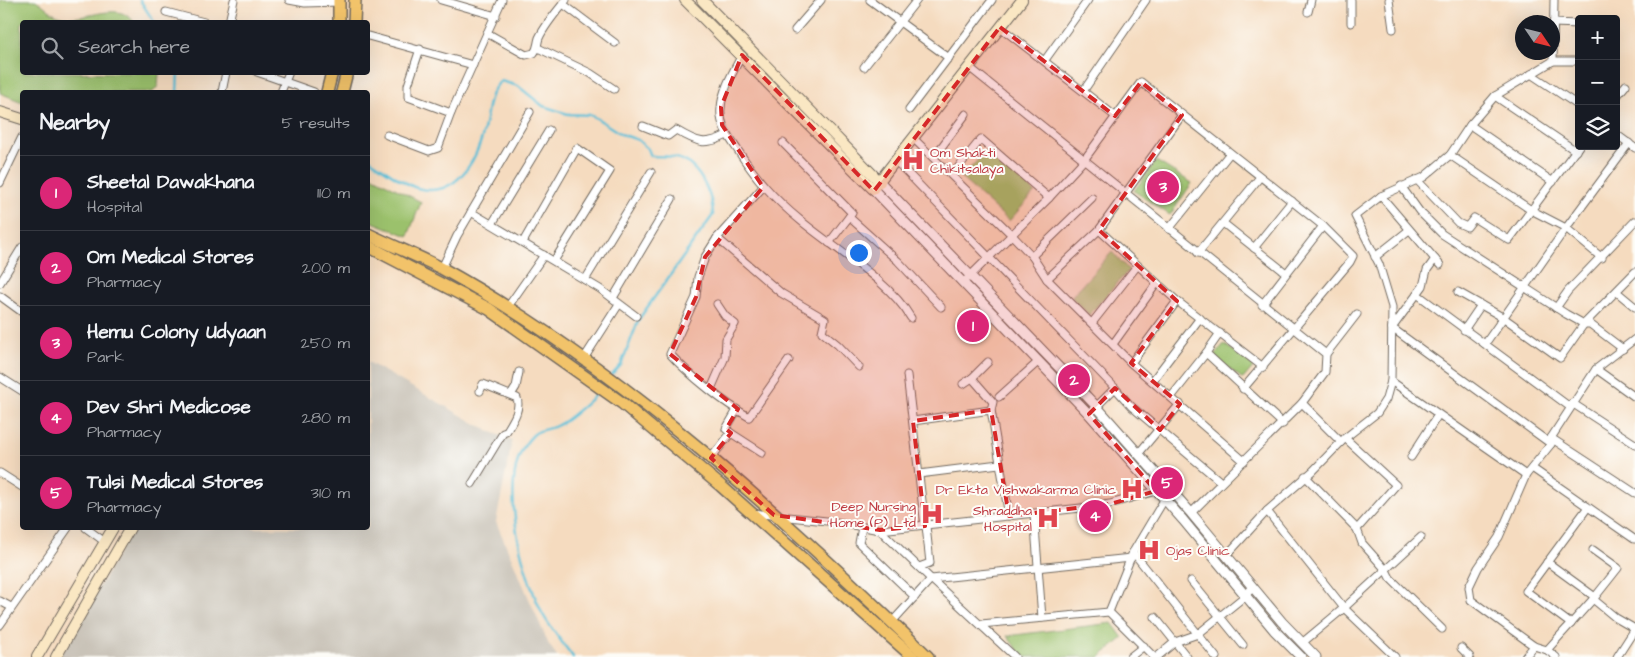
<!DOCTYPE html>
<html lang="en">
<head>
<meta charset="utf-8">
<style>
	:root { --surface:#171b24; --page:#242831; --text:#f1f3f6; --muted:#9ea1a6; --line:#363941; --accent:#db2777 }
	body { margin:0; font-family:"Architects Daughter",sans-serif; background:var(--page); color:var(--text) }
	.controls { position:absolute; right:15px; top:15px; display:grid; overflow:hidden; border-radius:5px; box-shadow:0 5px 20px #0002 }
	.controls button { width:45px; height:45px; display:grid; place-items:center; padding:0; border:0; border-bottom:1px solid var(--line); background:var(--surface); color:var(--text); font:25px sans-serif }
	.compass { position:absolute; left:1515px; top:15px; width:45px; height:45px; border-radius:50%; background:var(--surface); box-shadow:0 5px 20px #0002; rotate:125deg }
	.you { position:absolute; left:858px; top:252px; width:18px; height:18px; margin:-12px; border:4px solid #fff; border-radius:50%; background:#1a73e8; box-shadow:0 0 0 8px #1a73e833 }
	.badge { display:grid; place-items:center; width:32px; height:32px; border-radius:50%; background:var(--accent); color:#fff; font-size:16px; font-weight:700 }
	.pin { position:absolute; translate:-50% -50%; border:2px solid #fff; box-shadow:0 1px 5px #0006 }
	.list { margin:0; padding:0; list-style:none }
	h2 { display:flex; justify-content:space-between; align-items:center; height:65px; margin:0; padding:0 20px; font-size:21px }
	h2 small { font-size:16px; font-weight:400; color:var(--muted) }
	.list li { display:grid; grid-template-columns:32px 1fr auto; gap:15px; align-items:center; box-sizing:border-box; height:75px; padding:0 20px; border-top:1px solid var(--line) }
	.list b { display:block; font-size:19px; white-space:nowrap }
	.list p { margin:0; font-size:16px; white-space:nowrap; color:var(--muted) }
	.list em { font-size:16px; font-style:normal; color:var(--muted) }
	.icon { flex:none; width:28px; height:28px; fill:none; stroke:currentColor; stroke-width:2; stroke-linecap:round; stroke-linejoin:round }
	.map { position:relative; flex:none; width:1635px; height:657px; overflow:hidden }
	.search { position:absolute; background:var(--surface); box-shadow:0 5px 20px #0002; left:20px; top:20px; width:350px; height:55px; display:flex; align-items:center; gap:12px; box-sizing:border-box; padding:0 18px; border-radius:5px; color:var(--muted); font-size:19px }
	.panel { position:absolute; background:var(--surface); box-shadow:0 5px 20px #0002; left:20px; top:90px; width:350px; height:440px; border-radius:5px }
	.map>svg:first-child { display:block }
	.industrial { fill:#c9c3b8 }
	.green { fill:#9bc16c; stroke:#63764c }
	.lines { fill:none; stroke-linecap:round; stroke-linejoin:round }
	.stream { stroke:#59bed7; stroke-width:2.5 }
	.minor-casing { stroke:#72695f; stroke-width:9 }
	.tertiary-casing { stroke:#72695f; stroke-width:11 }
	.secondary-casing { stroke:#72695f; stroke-width:12 }
	.primary-casing { stroke:#72695f; stroke-width:14 }
	.minor { stroke:#fff; stroke-width:7 }
	.tertiary { stroke:#fff; stroke-width:9 }
	.secondary { stroke:#fae7c3; stroke-width:10 }
	.primary { stroke:#f2c36a; stroke-width:11 }
	.marked { fill:#d62828; fill-opacity:0.2; stroke:#d62828; stroke-width:4; stroke-dasharray:10 6; stroke-linejoin:round }
	.labels { text-anchor:middle; stroke-width:4; stroke-linejoin:round; paint-order:stroke }
	.health-label { font-size:14px; fill:#be3a42; stroke:#fdfcf7; text-anchor:end }
</style>
</head>
<body>
<div class="map">
<svg width="1635" height="657" viewBox="0 0 1635 657">
	<rect width="100%" height="100%" fill="#fdfcf7"/>
	<filter id="ink" filterUnits="userSpaceOnUse"><feTurbulence type="fractalNoise" baseFrequency=".02" numOctaves="2"/><feDisplacementMap in="SourceGraphic" scale="10" xChannelSelector="R" yChannelSelector="G"/><feConvolveMatrix kernelMatrix="1 2 1 2 8 2 1 2 1" color-interpolation-filters="sRGB"/></filter>
	<filter id="wash" filterUnits="userSpaceOnUse"><feTurbulence type="fractalNoise" baseFrequency=".0096" numOctaves="4" result="noise"/><feDisplacementMap in="SourceGraphic" scale="20" xChannelSelector="R" yChannelSelector="G"/><feGaussianBlur stdDeviation="1.12" result="paint"/><feColorMatrix in="noise" values="0 0 0 0 0 0 0 0 0 0 0 0 0 0 0 0 0 1.4 0 .05"/><feComposite in="paint" operator="in"/></filter>
	<g filter="url(#wash)">
		<rect width="100%" height="100%" fill="#f5dbbf"/>
		<path class="industrial" d="M368 362 487 430 512 441 496 522 549 645 558 657H59L133 528H368Z"/>
		<g class="green">
			<path d="M0 0C10 0 26 0 35 0 45 4 50 15 65 17 88 21 118 0 134 22H22V72L159 73 158 86 153 92H22V102L0 93Z"/>
			<path d="M988 149 1035 192 1009 221 961 178Z"/>
			<path d="M1156 161 1192 183 1170 215 1134 191Z"/>
			<path d="M368 174 421 202 408 236 368 220Z"/>
			<path d="M1112 252 1129 270 1089 315 1071 297Z"/>
			<path d="M1224 344 1254 366 1243 379 1213 357Z"/>
			<path d="M1112 623 1123 638 1100 657H1023L1007 636Z"/>
		</g>
		<g class="lines">
			<g class="stream">
				<path d="M140 0 154 22"/>
				<path d="M177 92 178 72"/>
				<path d="M368 158C383 168 400 182 417 188 455 199 476 162 484 130 488 112 487 93 501 81L518 86 543 106 568 114 590 115 598 119 621 134 638 140 648 149 651 156C663 156 680 156 689 164 703 175 713 198 713 215L639 319 621 365 612 375"/>
				<path d="M573 657C563 643 550 628 542 613 522 571 494 472 533 435 540 428 550 430 558 425 567 421 592 399 599 391"/>
			</g>
		</g>
	</g>
	<g filter="url(#ink)">
		<g class="lines">
			<defs>
				<g id="minor">
					<path d="M289 0 305 3 339 2"/>
					<path d="M441 0 496 16"/>
					<path d="M870 0 949 58"/>
					<path d="M1389 0 1393 29"/>
					<path d="M563 4 615 43"/>
					<path d="M166 12 204 22"/>
					<path d="M1308 12 1311 0"/>
					<path d="M229 22 234 0"/>
					<path d="M1351 23V0"/>
					<path d="M1553 23 1579 24"/>
					<path d="M1000 27 1115 116"/>
					<path d="M795 30 821 0"/>
					<path d="M487 33 526 55 534 53C538 48 537 44 539 38 545 25 557 11 566 0"/>
					<path d="M368 36 473 65"/>
					<path d="M538 48 590 73 614 89"/>
					<path d="M420 49 408 85V97L451 113"/>
					<path d="M742 55C734 70 722 90 721 108 719 124 728 136 737 149 756 178 773 198 800 220 833 248 889 280 911 318"/>
					<path d="M1045 60 1088 0"/>
					<path d="M1553 61H1579"/>
					<path d="M864 67 917 0"/>
					<path d="M969 67 1326 354 1325 372 1302 403 1191 513"/>
					<path d="M257 72 314 92"/>
					<path d="M1531 74 1579 106"/>
					<path d="M1084 90 1146 0"/>
					<path d="M222 92 226 72"/>
					<path d="M281 92 289 72"/>
					<path d="M1495 96 1576 151"/>
					<path d="M1616 97 1626 85"/>
					<path d="M909 110 992 0"/>
					<path d="M1470 125 1553 182"/>
					<path d="M643 126 668 136 676 130C698 143 705 146 727 135"/>
					<path d="M1616 134 1635 148"/>
					<path d="M387 135 429 151 438 148 451 113 502 0"/>
					<path d="M913 138 1011 234 1032 256 1047 279 1131 363 1244 461"/>
					<path d="M783 143 852 213 829 243"/>
					<path d="M1450 155 1531 210 1566 228 1602 258"/>
					<path d="M934 157 966 114"/>
					<path d="M896 161 1115 388 1089 414"/>
					<path d="M952 175 981 139 1049 198"/>
					<path d="M1417 180 1458 223 1467 227 1474 218 1509 240 1579 146"/>
					<path d="M0 183 22 137"/>
					<path d="M1401 186 1419 211 1442 234 1566 314 1584 324H1590L1623 349"/>
					<path d="M763 187 717 238 705 257 698 277 696 297 670 354C689 375 724 403 749 417L789 360"/>
					<path d="M1381 196 1440 265"/>
					<path d="M471 212 600 289 636 316"/>
					<path d="M849 217 898 261 941 307"/>
					<path d="M1223 223 1286 273"/>
					<path d="M492 224 549 130"/>
					<path d="M1169 229 1230 153"/>
					<path d="M1099 230 1177 301 1263 367"/>
					<path d="M717 238 781 293 825 319 822 332 838 345 859 367"/>
					<path d="M523 242 577 148 610 171 554 261"/>
					<path d="M1254 248 1292 201"/>
					<path d="M1198 253 1260 177"/>
					<path d="M1032 256 1092 198"/>
					<path d="M1375 257 1409 230"/>
					<path d="M442 268 457 236 530 112"/>
					<path d="M1047 279 1099 230 1182 115"/>
					<path d="M585 280 651 172"/>
					<path d="M0 283 22 247"/>
					<path d="M963 283 1049 198 1084 160 1141 82 1323 226 1353 256 1350 262 1243 389"/>
					<path d="M1458 292 1504 318 1560 358 1584 324 1635 272"/>
					<path d="M1617 292 1635 307"/>
					<path d="M1417 294 1570 407"/>
					<path d="M0 296 22 312"/>
					<path d="M613 298 672 199"/>
					<path d="M1262 305 1323 226"/>
					<path d="M507 308 544 255"/>
					<path d="M1556 308 1568 291 1635 221"/>
					<path d="M1092 323 1137 266"/>
					<path d="M1392 328 1551 444"/>
					<path d="M1392 328 1423 286 1427 270 1435 259"/>
					<path d="M1464 330 1481 305"/>
					<path d="M1113 344 1157 283"/>
					<path d="M1485 344 1566 228 1629 143"/>
					<path d="M1206 353 1220 333"/>
					<path d="M1326 354 1357 314"/>
					<path d="M583 360 619 304"/>
					<path d="M988 362 972 378 993 402 991 410 1009 516"/>
					<path d="M1131 363 1177 301"/>
					<path d="M1596 369 1635 397"/>
					<path d="M907 375 925 526"/>
					<path d="M0 377 22 391"/>
					<path d="M1153 380 1200 318"/>
					<path d="M1391 381 1526 475"/>
					<path d="M963 384 972 378"/>
					<path d="M1115 388 1131 406 1221 482"/>
					<path d="M711 389 725 357 726 339 735 324 725 316 717 304"/>
					<path d="M511 395 516 387 519 372"/>
					<path d="M1172 396 1206 353 1283 424"/>
					<path d="M999 397 1038 362"/>
					<path d="M1302 403 1341 442"/>
					<path d="M1572 403 1635 444"/>
					<path d="M913 421 991 410"/>
					<path d="M731 433 762 453"/>
					<path d="M1345 438 1396 485 1357 529"/>
					<path d="M1551 438 1635 493"/>
					<path d="M1139 453 1180 404"/>
					<path d="M1411 457 1438 415"/>
					<path d="M711 458 731 433 726 429 737 410"/>
					<path d="M1532 468 1634 539"/>
					<path d="M0 473 22 487"/>
					<path d="M919 474 999 464"/>
					<path d="M1305 476 1357 529 1362 543 1386 570 1390 578 1442 629"/>
					<path d="M472 484 503 433 506 432C512 422 521 410 517 398L483 384 480 391"/>
					<path d="M1267 511 1344 608 1395 657"/>
					<path d="M752 513 836 522 880 530 1090 507 1110 504 1156 491"/>
					<path d="M1034 514 1042 618"/>
					<path d="M862 527 859 543 915 597"/>
					<path d="M86 528 105 542"/>
					<path d="M880 530 931 579 892 622"/>
					<path d="M1133 552 1216 657"/>
					<path d="M1226 556 1267 511 1313 471 1345 438 1377 413 1386 399 1391 381 1392 307 1379 264 1355 216 1381 196 1424 177 1450 155 1470 125 1495 96 1553 61 1554 0"/>
					<path d="M1547 562 1595 597"/>
					<path d="M919 567 930 563 926 526"/>
					<path d="M931 579 1131 558"/>
					<path d="M931 579 1015 657"/>
					<path d="M1191 581 1243 645"/>
					<path d="M1593 599 1616 618 1635 629 1617 657"/>
					<path d="M0 601 11 607"/>
					<path d="M1109 612 1133 552 1170 490"/>
					<path d="M1155 617 1187 657"/>
					<path d="M981 624 1109 612 1154 657"/>
					<path d="M1571 624 1526 591 1588 507"/>
					<path d="M0 625 68 528"/>
					<path d="M1302 643 1344 608 1421 537"/>
					<path d="M1461 648 1470 657"/>
					<path d="M1547 650 1595 597 1618 568 1593 550"/>
					<path d="M1130 657 1144 646"/>
					<path d="M1157 657 1175 642 1198 634 1245 596 1252 586"/>
					<path d="M1525 657 1534 646"/>
					<path d="M1556 657 1547 650 1534 646 1471 600 1469 587 1478 568 1499 537 1526 475 1551 444V438L1596 369 1635 339"/>
				</g>
				<g id="tertiary">
					<path d="M880 182 1097 407 1191 513 1282 622 1316 657"/>
					<path d="M873 189 1089 414 1183 520 1274 630 1301 657"/>
				</g>
				<g id="secondary">
					<path d="M685 0 873 189 1022 0"/>
					<path d="M702 0 880 182"/>
					<path d="M0 112 22 119"/>
					<path d="M37 657 113 528"/>
					<path d="M56 657 130 528"/>
				</g>
				<g id="primary">
					<path d="M339 22V0"/>
					<path d="M354 22 355 0"/>
					<path d="M327 92 332 72"/>
					<path d="M342 92 347 72"/>
					<path d="M368 234C392 246 419 256 443 269 620 367 784 517 928 657"/>
					<path d="M368 246 489 309 622 403 721 486 913 657"/>
				</g>
			</defs>
			<use href="#minor" class="minor-casing"/>
			<use href="#tertiary" class="tertiary-casing"/>
			<use href="#secondary" class="secondary-casing"/>
			<use href="#primary" class="primary-casing"/>
			<use href="#minor" class="minor"/>
			<use href="#tertiary" class="tertiary"/>
			<use href="#secondary" class="secondary"/>
			<use href="#primary" class="primary"/>
		</g>
	</g>
	<path class="marked" d="M1000 27 1115 116 1141 82 1182 115 1099 230 1177 301 1131 363 1180 404 1160 430 1115 388 1089 414 1156 491 1110 504 1009 516 991 410 913 421 925 526 880 530 774 515 711 458 731 433 726 429 738 409 670 354 696 297 705 257 763 187 722 125 721 107 742 55 874 191Z"/>
	<defs>
		<symbol id="hospital-bare" viewBox="-9 -9 18 18"><path d="M-5-5h3v3.5h4V-5h3V5h-3V1.5h-4V5h-3Z" fill="#e0444e" stroke="#fdfcf7" stroke-width="2.5" paint-order="stroke"/></symbol>
	</defs>
	<g fill-rule="evenodd">
		<use href="#hospital-bare" x="897" y="144" width="32" height="32"/>
		<use href="#hospital-bare" x="1116" y="473" width="32" height="32"/>
		<use href="#hospital-bare" x="916" y="498" width="32" height="32"/>
		<use href="#hospital-bare" x="1032" y="502" width="32" height="32"/>
		<use href="#hospital-bare" x="1133" y="534" width="32" height="32"/>
	</g>
	<g class="labels">
		<g class="health-label">
			<text x="930" y="157" text-anchor="start">Om Shakti<tspan x="930" dy="16">Chikitsalaya</tspan></text>
			<text x="1116" y="494">Dr Ekta Vishwakarma Clinic</text>
			<text x="916" y="511">Deep Nursing<tspan x="916" dy="16">Home (P) Ltd</tspan></text>
			<text x="1032" y="515">Shraddha<tspan x="1032" dy="16">Hospital</tspan></text>
			<text x="1166" y="555" text-anchor="start">Ojas Clinic</text>
		</g>
	</g>
</svg>
<div class="controls">
<button>+</button>
<button>−</button>
<button><svg class="icon" aria-label="layers" viewBox="0 0 24 24"><path d="M12 4l9 5-9 5-9-5zM3 14l9 5 9-5"/></svg></button>
</div>
<svg class="compass" viewBox="-18 -18 36 36"><path d="M0-13l5 13h-10z" fill="#e53935"/><path d="M0 13l5-13h-10z" fill="#9ea1a6"/></svg>
<div class="you"></div>
<div class="pin badge" style="left:973px;top:326px">1</div>
<div class="pin badge" style="left:1074px;top:380px">2</div>
<div class="pin badge" style="left:1163px;top:187px">3</div>
<div class="pin badge" style="left:1095px;top:516px">4</div>
<div class="pin badge" style="left:1167px;top:483px">5</div>
<div class="search"><svg class="icon" aria-label="search" viewBox="0 0 24 24"><circle cx="10" cy="10" r="6"/><path d="M15 15l6 6"/></svg>Search here</div>
<section class="panel">
<h2>Nearby<small>5 results</small></h2>
<ul class="list">
<li><span class="badge">1</span><div><b>Sheetal Dawakhana</b><p>Hospital</p></div><em>110 m</em></li>
<li><span class="badge">2</span><div><b>Om Medical Stores</b><p>Pharmacy</p></div><em>200 m</em></li>
<li><span class="badge">3</span><div><b>Hemu Colony Udyaan</b><p>Park</p></div><em>250 m</em></li>
<li><span class="badge">4</span><div><b>Dev Shri Medicose</b><p>Pharmacy</p></div><em>280 m</em></li>
<li><span class="badge">5</span><div><b>Tulsi Medical Stores</b><p>Pharmacy</p></div><em>310 m</em></li>
</ul>
</section>
</div>
</body>
</html>
